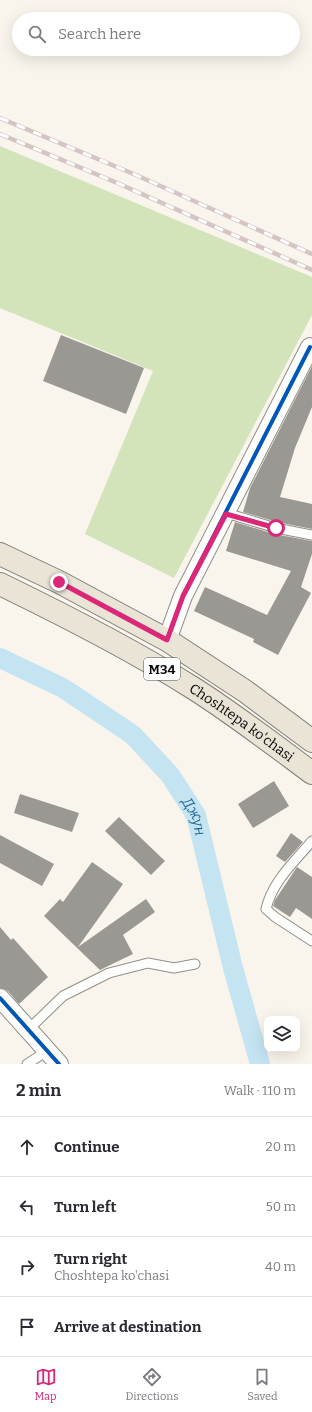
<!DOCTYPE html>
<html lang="en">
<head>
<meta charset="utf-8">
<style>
	:root { --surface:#fff; --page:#f7f7f7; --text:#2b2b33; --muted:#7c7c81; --line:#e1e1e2; --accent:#db2777 }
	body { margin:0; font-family:Bitter,serif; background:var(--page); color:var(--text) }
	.controls { position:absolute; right:12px; bottom:12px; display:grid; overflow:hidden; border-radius:8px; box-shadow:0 4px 16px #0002 }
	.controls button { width:36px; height:36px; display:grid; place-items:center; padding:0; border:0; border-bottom:1px solid var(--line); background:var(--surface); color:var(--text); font:20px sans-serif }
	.stop { position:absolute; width:12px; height:12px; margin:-9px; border:3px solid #db2777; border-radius:50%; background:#fff }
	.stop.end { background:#db2777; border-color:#fff; box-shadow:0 1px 4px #0008 }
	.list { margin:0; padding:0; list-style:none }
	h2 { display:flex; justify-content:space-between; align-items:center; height:52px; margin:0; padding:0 16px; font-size:17px }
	h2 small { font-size:13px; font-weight:400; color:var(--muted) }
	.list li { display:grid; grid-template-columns:26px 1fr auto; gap:12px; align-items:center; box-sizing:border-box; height:60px; padding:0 16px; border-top:1px solid var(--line) }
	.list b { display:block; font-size:15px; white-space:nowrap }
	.list p { margin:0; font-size:13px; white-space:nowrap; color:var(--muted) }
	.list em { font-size:13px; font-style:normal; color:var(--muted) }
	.icon { flex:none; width:22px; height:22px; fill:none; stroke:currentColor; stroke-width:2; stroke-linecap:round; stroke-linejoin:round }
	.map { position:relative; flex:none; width:312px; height:1064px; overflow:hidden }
	.search { position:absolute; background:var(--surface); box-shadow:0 4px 16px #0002; left:12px; right:12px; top:12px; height:44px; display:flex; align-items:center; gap:10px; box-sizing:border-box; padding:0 14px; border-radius:22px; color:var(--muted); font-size:15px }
	.sheet { height:292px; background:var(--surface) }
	nav { display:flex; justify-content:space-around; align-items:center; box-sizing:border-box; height:56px; border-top:1px solid var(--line); background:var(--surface); font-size:11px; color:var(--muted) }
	nav a { display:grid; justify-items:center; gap:2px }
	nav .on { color:var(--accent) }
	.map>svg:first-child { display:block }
	.forest { fill:#d3e4bb }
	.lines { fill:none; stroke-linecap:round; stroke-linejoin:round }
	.canal { stroke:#c4e4f1; stroke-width:20 }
	.building { fill:#9a9893 }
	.lane-casing { stroke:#918f8b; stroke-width:11 }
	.street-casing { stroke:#918f8b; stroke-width:20 }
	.primary-casing { stroke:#7e7d78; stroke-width:24 }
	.lane { stroke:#fefefc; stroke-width:9 }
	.street { stroke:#fefefc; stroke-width:18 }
	.primary { stroke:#eae4d7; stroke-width:22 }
	.rail-casing { stroke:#d4c4c4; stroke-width:4.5 }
	.rail { stroke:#fff; stroke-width:3; stroke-dasharray:9; stroke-linecap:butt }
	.cycleway-casing { stroke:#fff; stroke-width:6 }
	.cycleway { stroke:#0057b8; stroke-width:4 }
	.route { stroke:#db2777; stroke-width:5 }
	.labels { text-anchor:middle; stroke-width:4; stroke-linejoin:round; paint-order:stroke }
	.shield { fill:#fff; stroke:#535353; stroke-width:1 }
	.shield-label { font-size:13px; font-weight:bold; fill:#090909 }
	.street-label { font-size:14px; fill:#090909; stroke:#fff }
	.water-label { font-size:15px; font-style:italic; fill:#196594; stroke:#fff }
</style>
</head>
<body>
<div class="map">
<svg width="312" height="1064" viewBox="0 0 312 1064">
	<rect width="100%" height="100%" fill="#f9f5ec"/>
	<path class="forest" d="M0 146 312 277V315L174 578 85 534 153 371 0 308Z"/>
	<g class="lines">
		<path class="canal" id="s1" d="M0 658 63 688 133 735 170 775 196 815 233 968 260 1064"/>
	</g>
	<g class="building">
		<path d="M61 335 144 368 126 414 43 381Z"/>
		<path d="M312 366V407L295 448 280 497 312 504V529L277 522 243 512 250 488Z"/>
		<path d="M235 522 274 534 312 541V554L301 587 311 593 278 655 253 642 254 639 194 611 205 587 267 615 291 571 226 551Z"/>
		<path d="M274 781 289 806 253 828 238 804Z"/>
		<path d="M20 794 79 813 72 832 14 813Z"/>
		<path d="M119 817 165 861 151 875 105 831Z"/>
		<path d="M291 833 303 842 285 862 276 856Z"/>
		<path d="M0 835 54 864 42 886 0 863Z"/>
		<path d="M92 862 123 884 78 947 146 899 155 912 123 935 133 954 100 970 44 916 60 899 63 902Z"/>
		<path d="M297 867 312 877V919L296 908 290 917 273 906 275 900Z"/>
		<path d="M0 927 11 940 13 938 48 977 19 1004 8 991 0 988Z"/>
	</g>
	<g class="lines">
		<defs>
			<g id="lane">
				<path d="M226 513 276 528 312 535"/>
				<path d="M312 841C295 861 272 882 266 909L275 917 312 941"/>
				<path d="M28 1030 63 996 109 973 148 963 174 968 195 964"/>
				<path d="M27 1064 47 1051"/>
			</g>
			<g id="street">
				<path d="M167 640 183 596 310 347"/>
				<path d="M0 998 59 1064"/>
			</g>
			<g id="primary">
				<path d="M0 554 59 582 167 640 245 691 312 741"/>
				<path id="s2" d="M0 584C66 616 131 649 193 688 234 714 273 744 312 773"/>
			</g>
		</defs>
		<use href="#lane" class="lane-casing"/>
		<use href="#street" class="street-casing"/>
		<use href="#primary" class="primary-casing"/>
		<use href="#lane" class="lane"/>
		<use href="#street" class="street"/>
		<use href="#primary" class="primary"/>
		<defs>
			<g id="rail">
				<path d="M0 118 136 175 312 254"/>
				<path d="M0 134 115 182 312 270"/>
			</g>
		</defs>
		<use href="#rail" class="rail-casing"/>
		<use href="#rail" class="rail"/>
		<defs>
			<g id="cycleway">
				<path d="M167 640 183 596 310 347"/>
				<path d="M0 998 59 1064"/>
			</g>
		</defs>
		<use href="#cycleway" class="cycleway-casing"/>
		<use href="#cycleway" class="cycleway"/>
	</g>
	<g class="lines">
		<path class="route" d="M59 582 167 640 183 596 226 514 276 528"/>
	</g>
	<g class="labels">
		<rect class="shield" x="144" y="658" width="36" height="22" rx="3"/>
		<g class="shield-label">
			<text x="162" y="674">M34</text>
		</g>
		<g class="street-label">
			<text dy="5" stroke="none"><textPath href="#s2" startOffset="279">Choshtepa ko'chasi</textPath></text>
		</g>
		<g class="water-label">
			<text dy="5" stroke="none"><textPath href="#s1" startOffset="257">Джун</textPath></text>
		</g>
	</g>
</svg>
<div class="controls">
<button><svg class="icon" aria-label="layers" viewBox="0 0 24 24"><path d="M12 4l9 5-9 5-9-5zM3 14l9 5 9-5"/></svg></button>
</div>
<div class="stop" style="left:276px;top:528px"></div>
<div class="stop end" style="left:59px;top:582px"></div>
<div class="search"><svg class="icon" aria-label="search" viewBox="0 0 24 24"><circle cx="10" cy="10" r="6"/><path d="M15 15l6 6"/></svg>Search here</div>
</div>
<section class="sheet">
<h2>2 min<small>Walk · 110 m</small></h2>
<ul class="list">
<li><svg class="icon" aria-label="ahead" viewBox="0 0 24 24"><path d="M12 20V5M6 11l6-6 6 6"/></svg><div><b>Continue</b></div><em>20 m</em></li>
<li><svg class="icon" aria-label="left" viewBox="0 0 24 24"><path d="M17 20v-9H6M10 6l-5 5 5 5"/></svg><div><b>Turn left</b></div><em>50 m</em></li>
<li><svg class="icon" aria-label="right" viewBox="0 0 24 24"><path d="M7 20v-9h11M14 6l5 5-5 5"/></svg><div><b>Turn right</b><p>Choshtepa ko'chasi</p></div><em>40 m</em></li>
<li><svg class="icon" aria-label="arrive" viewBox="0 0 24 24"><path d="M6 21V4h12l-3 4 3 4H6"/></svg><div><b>Arrive at destination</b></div></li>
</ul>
</section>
<nav>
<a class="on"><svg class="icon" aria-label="map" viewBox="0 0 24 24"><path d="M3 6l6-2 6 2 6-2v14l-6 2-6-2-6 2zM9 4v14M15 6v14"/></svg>Map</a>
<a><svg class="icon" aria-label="directions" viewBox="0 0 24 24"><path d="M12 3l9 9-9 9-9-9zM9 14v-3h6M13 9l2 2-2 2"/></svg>Directions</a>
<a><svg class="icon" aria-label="saved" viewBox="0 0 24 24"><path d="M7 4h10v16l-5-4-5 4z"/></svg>Saved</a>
</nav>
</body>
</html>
